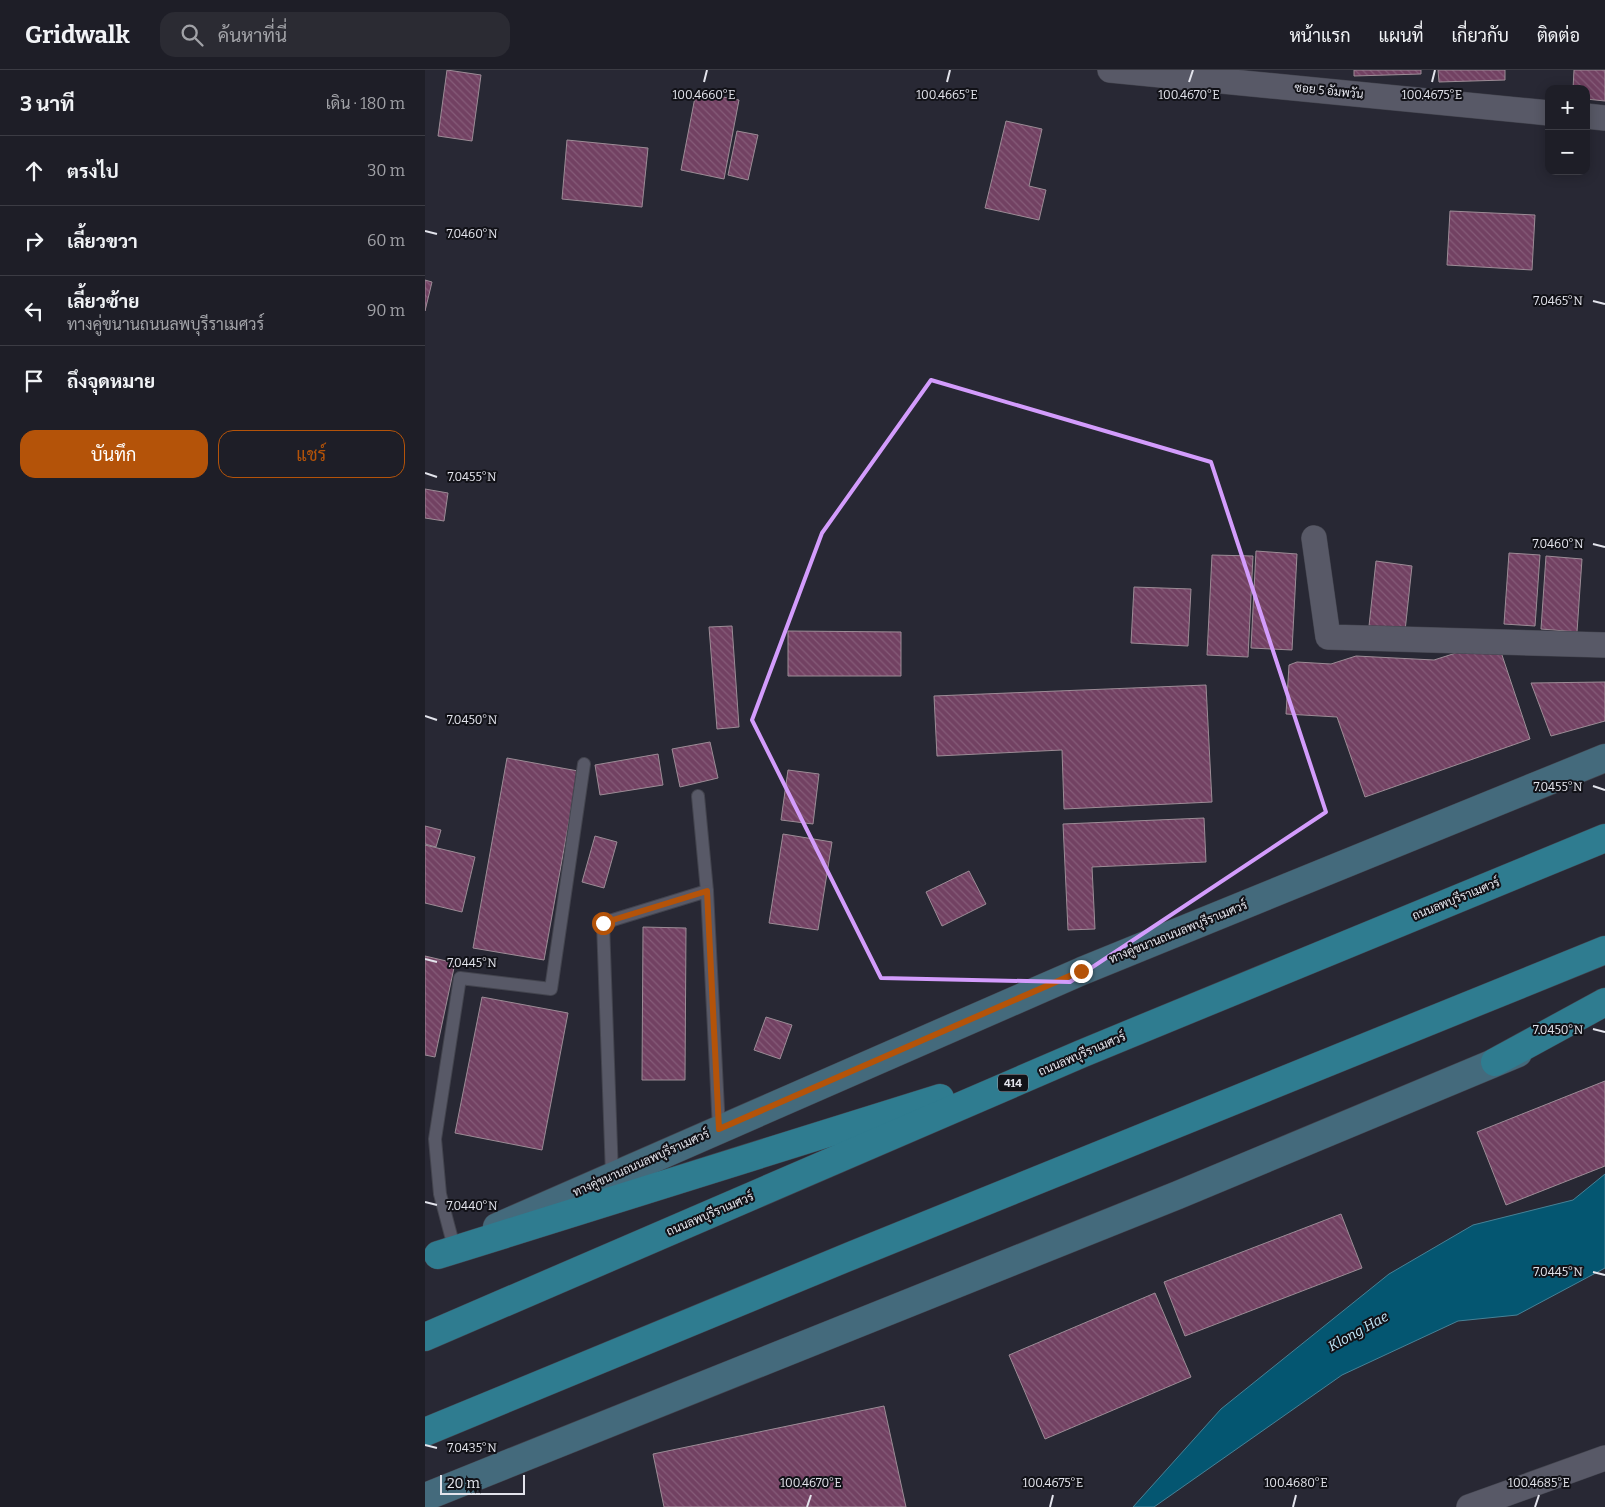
<!DOCTYPE html>
<html lang="th">
<head>
<meta charset="utf-8">
<style>
	:root { --surface:#1e1e27; --page:#2b2b33; --text:#f1f3f6; --muted:#a1a2a7; --line:#3c3c44; --accent:#b45309 }
	body { margin:0; font-family:Bitter,Sarabun,serif; background:var(--page); color:var(--text) }
	.controls { position:absolute; right:15px; top:15px; display:grid; overflow:hidden; border-radius:10px; box-shadow:0 2px 12px #0003 }
	.controls button { width:45px; height:45px; display:grid; place-items:center; padding:0; border:0; border-bottom:1px solid var(--line); background:var(--surface); color:var(--text); font:25px sans-serif }
	.scale { position:absolute; left:15px; bottom:12px; width:85px; box-sizing:border-box; padding-left:5px; border:2px solid #e3e4ec; border-top:0; font-size:14px; line-height:18px; white-space:nowrap; color:#e3e4ec; -webkit-text-stroke:4px #111117; paint-order:stroke }
	.stop { position:absolute; width:15px; height:15px; margin:-11px; border:4px solid #b45309; border-radius:50%; background:#fff }
	.stop.end { background:#b45309; border-color:#fff; box-shadow:0 1px 5px #0008 }
	.list { margin:0; padding:0; list-style:none }
	h2 { display:flex; justify-content:space-between; align-items:center; height:65px; margin:0; padding:0 20px; font-size:21px }
	h2 small { font-size:16px; font-weight:400; color:var(--muted) }
	.list li { display:grid; grid-template-columns:32px 1fr auto; gap:15px; align-items:center; box-sizing:border-box; height:70px; padding:0 20px; border-top:1px solid var(--line) }
	.list b { display:block; font-size:19px; white-space:nowrap }
	.list p { margin:0; font-size:16px; white-space:nowrap; color:var(--muted) }
	.list em { font-size:16px; font-style:normal; color:var(--muted) }
	.actions { display:flex; gap:10px; padding:15px 20px }
	.actions a { flex:1; padding:11px 0; border:1px solid var(--accent); border-radius:15px; text-align:center; font-size:18px; color:var(--accent) }
	.actions .main { background:var(--accent); color:#fff }
	.icon { flex:none; width:28px; height:28px; fill:none; stroke:currentColor; stroke-width:2; stroke-linecap:round; stroke-linejoin:round }
	.map { position:relative; flex:none; width:1180px; height:1437px; overflow:hidden }
	header { display:flex; align-items:center; gap:30px; box-sizing:border-box; height:70px; padding:0 25px; background:var(--surface); border-bottom:1px solid var(--line) }
	header strong { font-size:24px }
	nav { display:flex; gap:28px; margin-inline-start:auto; font-size:18px }
	.search { width:350px; height:45px; background:var(--page); display:flex; align-items:center; gap:12px; box-sizing:border-box; padding:0 18px; border-radius:15px; color:var(--muted); font-size:19px }
	main { display:flex }
	aside { flex:1; background:var(--surface) }
	.map>svg:first-child { display:block }
	.water { fill:#045671; stroke:#478196 }
	.building { fill:url(#building-back-hatch); stroke:#9c8c96 }
	.lines { fill:none; stroke-linecap:round; stroke-linejoin:round }
	.service-casing { stroke:#43444e; stroke-width:14 }
	.minor-casing { stroke:#43444e; stroke-width:26 }
	.secondary-casing { stroke:#43444e; stroke-width:29 }
	.primary-casing { stroke:#43444e; stroke-width:29 }
	.service { stroke:#585967; stroke-width:12 }
	.minor { stroke:#585967; stroke-width:25 }
	.secondary { stroke:#446a7c; stroke-width:28 }
	.primary { stroke:#2f7c90; stroke-width:28 }
	.route { stroke:#b45309; stroke-width:6 }
	.marked { fill:none; stroke:#d39cfc; stroke-width:4; stroke-linejoin:round }
	.ticks { fill:none; stroke:#e3e4ec; stroke-width:2 }
	.labels { text-anchor:middle; stroke-width:4; stroke-linejoin:round; paint-order:stroke }
	.shield { fill:#111117; stroke:#a4a5ac; stroke-width:1 }
	.shield-label { font-size:11px; font-weight:bold; fill:#e3e4ec }
	.street-label { font-size:12px; fill:#e3e4ec; stroke:#111117 }
	.water-label { font-size:14px; font-style:italic; fill:#c4e8f9; stroke:#111117 }
	.ticks-label { font-size:12px; text-anchor:middle; fill:#e3e4ec; stroke:#111117; stroke-width:4; stroke-linejoin:round; paint-order:stroke }
</style>
</head>
<body>
<header>
<strong>Gridwalk</strong>
<div class="search"><svg class="icon" aria-label="search" viewBox="0 0 24 24"><circle cx="10" cy="10" r="6"/><path d="M15 15l6 6"/></svg>ค้นหาที่นี่</div>
<nav><a>หน้าแรก</a><a>แผนที่</a><a>เกี่ยวกับ</a><a>ติดต่อ</a></nav>
</header>
<main>
<aside>
<h2>3 นาที<small>เดิน · 180 m</small></h2>
<ul class="list">
<li><svg class="icon" aria-label="ahead" viewBox="0 0 24 24"><path d="M12 20V5M6 11l6-6 6 6"/></svg><div><b>ตรงไป</b></div><em>30 m</em></li>
<li><svg class="icon" aria-label="right" viewBox="0 0 24 24"><path d="M7 20v-9h11M14 6l5 5-5 5"/></svg><div><b>เลี้ยวขวา</b></div><em>60 m</em></li>
<li><svg class="icon" aria-label="left" viewBox="0 0 24 24"><path d="M17 20v-9H6M10 6l-5 5 5 5"/></svg><div><b>เลี้ยวซ้าย</b><p>ทางคู่ขนานถนนลพบุรีราเมศวร์</p></div><em>90 m</em></li>
<li><svg class="icon" aria-label="arrive" viewBox="0 0 24 24"><path d="M6 21V4h12l-3 4 3 4H6"/></svg><div><b>ถึงจุดหมาย</b></div></li>
</ul>
<div class="actions"><a class="main">บันทึก</a><a>แชร์</a></div>
</aside>
<div class="map">
<svg width="1180" height="1437" viewBox="0 0 1180 1437">
	<defs>
		<pattern id="building-back-hatch" width="6" height="6" patternUnits="userSpaceOnUse" patternTransform="scale(1.25)"><rect width="6" height="6" fill="#724162"/><path d="M-1 5l2 2M0 0l6 6M5-1l2 2" fill="none" stroke="#865c79"/></pattern>
	</defs>
	<rect width="100%" height="100%" fill="#282834"/>
	<path class="water" d="M1180 1104V1198L1092 1245 1033 1251 917 1305 729 1437H708L796 1339 964 1204 1048 1155 1148 1130Z"/>
	<g class="building">
		<path d="M22 0 56 5 47 71 13 66Z"/>
		<path d="M929 0H996V4L929 6Z"/>
		<path d="M1013 0H1080V10L1014 12Z"/>
		<path d="M1149 0H1180V31L1161 29V19H1148Z"/>
		<path d="M271 22 314 30 299 109 256 100Z"/>
		<path d="M581 51 617 59 604 116 621 120 614 150 560 138Z"/>
		<path d="M312 61 333 65 323 110 303 105Z"/>
		<path d="M142 70 223 78 217 137 137 129Z"/>
		<path d="M1025 141 1110 145 1107 200 1022 195Z"/>
		<path d="M0 210 7 212 0 241Z"/>
		<path d="M0 419 23 423 19 451 0 448Z"/>
		<path d="M831 481 872 484 867 580 826 578Z"/>
		<path d="M1084 483 1115 485 1110 556 1079 554Z"/>
		<path d="M787 485 828 486 823 587 782 585Z"/>
		<path d="M1121 486 1157 489 1152 562 1116 559Z"/>
		<path d="M951 491 987 496 980 561 944 556Z"/>
		<path d="M709 517 766 519 763 576 706 573Z"/>
		<path d="M307 556 314 657 292 659 284 557Z"/>
		<path d="M363 561 476 562V606H363Z"/>
		<path d="M1056 575 1074 576 1105 669 940 727 912 647 861 644 864 595 872 592 906 594 931 586 1009 590Z"/>
		<path d="M1180 612V651L1126 666 1106 613Z"/>
		<path d="M781 615 787 732 639 739 637 680 512 686 509 626Z"/>
		<path d="M285 672 293 708 255 717 247 679Z"/>
		<path d="M233 684 238 715 175 725 170 695Z"/>
		<path d="M82 688 153 701 119 890 48 878Z"/>
		<path d="M363 700 394 704 388 754 356 750Z"/>
		<path d="M779 748 781 792 667 797 670 859 643 860 638 754Z"/>
		<path d="M0 756 16 760 11 777 0 774Z"/>
		<path d="M358 764 407 772 393 860 344 853Z"/>
		<path d="M170 766 192 772 179 818 157 812Z"/>
		<path d="M0 775 50 787 37 842 0 833Z"/>
		<path d="M544 801 561 834 517 856 501 822Z"/>
		<path d="M218 857 261 858 260 1010H217Z"/>
		<path d="M0 886 30 893 10 987 0 985Z"/>
		<path d="M57 927 143 943 117 1080 30 1063Z"/>
		<path d="M341 947 367 955 355 989 329 980Z"/>
		<path d="M1180 1011V1096L1081 1135 1052 1062Z"/>
		<path d="M916 1144 937 1198 760 1266 739 1212Z"/>
		<path d="M730 1223 766 1307 620 1369 584 1285Z"/>
		<path d="M459 1336 481 1437H239L228 1384Z"/>
	</g>
	<g class="lines">
		<defs>
			<g id="service">
				<path d="M273 726 282 821"/>
				<path d="M187 1105 178 853 282 821 294 1059"/>
				<path d="M29 1177 15 1124 10 1069 35 908 126 919 159 694"/>
			</g>
			<g id="minor">
				<path d="M685 0 1124 43"/>
				<path d="M1161 46 1180 48"/>
				<path d="M889 468 903 567 1180 575"/>
				<path d="M1044 1437 1180 1388"/>
			</g>
			<g id="secondary">
				<path d="M72 1157 657 901 1180 688"/>
				<path d="M0 1427 753 1125 1093 983"/>
			</g>
			<g id="primary">
				<path d="M1070 992 1180 932"/>
				<path d="M13 1185 515 1028"/>
				<path d="M0 1267 656 984 1180 768"/>
				<path d="M0 1362 428 1185 1180 880"/>
			</g>
		</defs>
		<use href="#service" class="service-casing"/>
		<use href="#minor" class="minor-casing"/>
		<use href="#secondary" class="secondary-casing"/>
		<use href="#primary" class="primary-casing"/>
		<use href="#service" class="service"/>
		<use href="#minor" class="minor"/>
		<use href="#secondary" class="secondary"/>
		<use href="#primary" class="primary"/>
	</g>
	<g class="lines">
		<path class="route" d="M178 853 282 821 294 1059 656 901"/>
	</g>
	<path class="marked" d="M506 310 786 392 901 742 645 912 456 908 327 650 397 463Z"/>
	<path class="ticks" d="M279 12 282 0M522 12 525 0M764 12 768 0M1007 12 1010 0M0 161 12 164M1168 231 1180 234M0 403 12 407M1168 474 1180 477M0 646 12 650M1168 716 1180 720M0 889 12 892M1168 959 1180 962M0 1132 12 1135M1168 1202 1180 1205M0 1375 12 1378M382 1437 386 1425M625 1437 628 1425M868 1437 871 1425M1110 1437 1114 1425"/>
	<g class="labels">
		<rect class="shield" x="573" y="1004.5" width="30" height="17" rx="4"/>
		<g class="shield-label">
			<text x="588" y="1017">414</text>
		</g>
		<g class="street-label">
			<text transform="translate(904 21) rotate(6)" y="4">ซอย 5 อัมพวัน</text>
			<text transform="translate(1031 829) rotate(-22)" y="4">ถนนลพบุรีราเมศวร์</text>
			<text transform="translate(753 862) rotate(-22)" y="4">ทางคู่ขนานถนนลพบุรีราเมศวร์</text>
			<text transform="translate(657 984) rotate(-23)" y="4">ถนนลพบุรีราเมศวร์</text>
			<text transform="translate(216 1093) rotate(-24)" y="4">ทางคู่ขนานถนนลพบุรีราเมศวร์</text>
			<text transform="translate(285 1144) rotate(-23)" y="4">ถนนลพบุรีราเมศวร์</text>
		</g>
		<g class="water-label">
			<text transform="translate(933 1261) rotate(-29)" y="5">Klong Hae</text>
		</g>
	</g>
	<g class="ticks-label">
		<text x="279" y="29">100.4660°E</text>
		<text x="522" y="29">100.4665°E</text>
		<text x="764" y="29">100.4670°E</text>
		<text x="1007" y="29">100.4675°E</text>
		<text x="47" y="168">7.0460°N</text>
		<text x="1133" y="235">7.0465°N</text>
		<text x="47" y="411">7.0455°N</text>
		<text x="1133" y="478">7.0460°N</text>
		<text x="47" y="654">7.0450°N</text>
		<text x="1133" y="721">7.0455°N</text>
		<text x="47" y="897">7.0445°N</text>
		<text x="1133" y="964">7.0450°N</text>
		<text x="47" y="1140">7.0440°N</text>
		<text x="1133" y="1206">7.0445°N</text>
		<text x="47" y="1382">7.0435°N</text>
		<text x="386" y="1417">100.4670°E</text>
		<text x="628" y="1417">100.4675°E</text>
		<text x="871" y="1417">100.4680°E</text>
		<text x="1114" y="1417">100.4685°E</text>
	</g>
</svg>
<div class="controls">
<button>+</button>
<button>−</button>
</div>
<div class="scale">20 m</div>
<div class="stop" style="left:178px;top:853px"></div>
<div class="stop end" style="left:656px;top:901px"></div>
</div>
</main>
</body>
</html>
